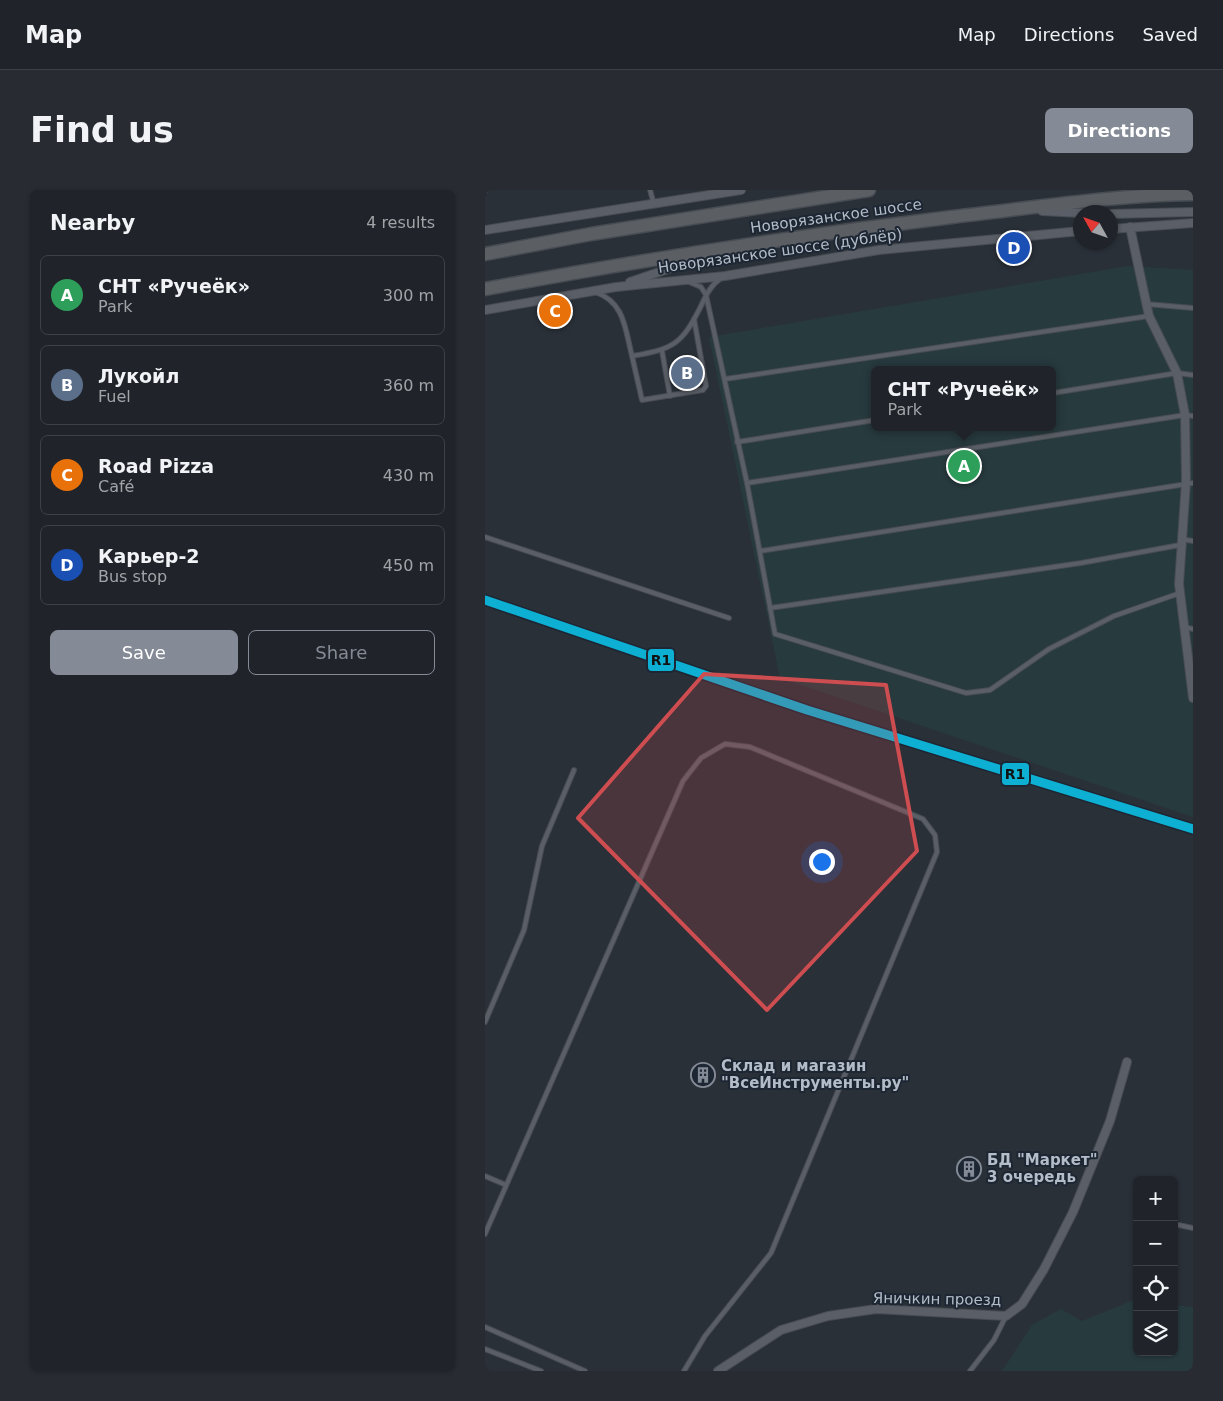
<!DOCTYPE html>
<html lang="en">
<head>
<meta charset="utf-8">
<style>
	:root { --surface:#20242a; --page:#282c32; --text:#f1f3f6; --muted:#a2a4a8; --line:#3d4147; --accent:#848b96 }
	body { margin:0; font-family:"DejaVu Sans",sans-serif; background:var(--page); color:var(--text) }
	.controls { position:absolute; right:15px; bottom:15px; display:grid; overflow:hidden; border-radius:8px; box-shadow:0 1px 4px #0004 }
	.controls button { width:45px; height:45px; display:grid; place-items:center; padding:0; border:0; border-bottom:1px solid var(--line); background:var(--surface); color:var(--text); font:25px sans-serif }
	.compass { position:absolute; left:588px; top:15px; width:45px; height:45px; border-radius:50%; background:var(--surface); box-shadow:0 1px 4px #0004; rotate:310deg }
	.you { position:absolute; left:336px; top:671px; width:18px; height:18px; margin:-12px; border:4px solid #fff; border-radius:50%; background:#1a73e8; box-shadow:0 0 0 8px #1a73e833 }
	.badge { display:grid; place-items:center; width:32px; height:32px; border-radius:50%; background:var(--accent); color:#fff; font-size:16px; font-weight:700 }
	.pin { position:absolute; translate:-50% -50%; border:2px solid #fff; box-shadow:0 1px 5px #0006 }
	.popup { position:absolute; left:386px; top:176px; width:185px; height:65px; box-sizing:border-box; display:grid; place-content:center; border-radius:8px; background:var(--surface); filter:drop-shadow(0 1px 4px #0005); font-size:16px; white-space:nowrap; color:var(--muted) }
	.popup b { font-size:19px; color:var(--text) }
	.popup::after { content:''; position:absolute; left:50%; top:100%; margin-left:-10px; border:10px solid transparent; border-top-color:var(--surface) }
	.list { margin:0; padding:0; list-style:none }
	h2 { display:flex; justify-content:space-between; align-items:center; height:65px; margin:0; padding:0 20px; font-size:21px }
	h2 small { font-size:16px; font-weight:400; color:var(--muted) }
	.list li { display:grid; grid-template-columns:32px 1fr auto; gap:15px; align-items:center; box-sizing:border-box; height:80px; margin:0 10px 10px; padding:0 10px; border:1px solid var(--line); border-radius:8px }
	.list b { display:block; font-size:19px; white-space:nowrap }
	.list p { margin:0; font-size:16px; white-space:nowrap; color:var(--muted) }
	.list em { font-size:16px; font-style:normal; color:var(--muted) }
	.actions { display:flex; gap:10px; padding:15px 20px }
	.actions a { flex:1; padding:11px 0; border:1px solid var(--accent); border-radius:8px; text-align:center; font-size:18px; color:var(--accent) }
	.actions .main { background:var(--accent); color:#fff }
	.icon { flex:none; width:28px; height:28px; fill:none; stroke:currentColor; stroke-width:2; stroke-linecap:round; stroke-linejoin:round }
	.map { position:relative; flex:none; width:708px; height:1181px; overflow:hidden; border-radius:8px }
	header { display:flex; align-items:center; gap:30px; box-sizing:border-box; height:70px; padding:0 25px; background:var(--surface); border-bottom:1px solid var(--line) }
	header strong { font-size:24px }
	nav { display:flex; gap:28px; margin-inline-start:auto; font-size:18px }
	.intro { display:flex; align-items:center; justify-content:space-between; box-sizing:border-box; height:120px; padding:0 30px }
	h1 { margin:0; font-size:35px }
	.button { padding:12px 22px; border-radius:8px; background:var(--accent); color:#fff; font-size:18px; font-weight:700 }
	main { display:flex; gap:30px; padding:0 30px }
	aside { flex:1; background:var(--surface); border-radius:8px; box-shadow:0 1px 4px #0004 }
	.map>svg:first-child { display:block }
	.green { fill:#273a3e; fill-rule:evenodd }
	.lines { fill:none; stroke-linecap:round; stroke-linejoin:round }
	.service-casing { stroke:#484c53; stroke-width:6 }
	.minor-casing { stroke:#484c53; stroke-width:10 }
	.trunk-casing { stroke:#474c53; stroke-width:15 }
	.service { stroke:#5a5e66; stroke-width:4 }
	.minor { stroke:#5a5e66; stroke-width:8 }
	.trunk { stroke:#5b5f64; stroke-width:12 }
	.rail-1-casing { stroke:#1d2633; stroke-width:12 }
	.rail-1 { stroke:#0dafd3; stroke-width:9 }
	.marked { fill:#ce4d50; fill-opacity:0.2; stroke:#ce4d50; stroke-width:4; stroke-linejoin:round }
	.labels { text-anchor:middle; stroke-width:4; stroke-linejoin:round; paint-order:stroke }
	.street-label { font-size:15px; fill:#b4bcc9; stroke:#1d2633 }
	.poi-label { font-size:15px; font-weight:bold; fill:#b4bcc9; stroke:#1d2633; text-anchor:start }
	.line-badge { stroke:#1d2633; stroke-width:2 }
	.pale-badge-label { font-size:14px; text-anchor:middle; font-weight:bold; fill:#111 }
</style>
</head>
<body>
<header>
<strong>Map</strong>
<nav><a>Map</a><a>Directions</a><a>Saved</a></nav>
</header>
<div class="intro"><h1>Find us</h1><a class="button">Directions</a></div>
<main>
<aside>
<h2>Nearby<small>4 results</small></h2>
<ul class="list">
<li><span class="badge" style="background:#2e9e5b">A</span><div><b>СНТ «Ручеёк»</b><p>Park</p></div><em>300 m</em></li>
<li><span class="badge" style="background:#5c6f8a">B</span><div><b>Лукойл</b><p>Fuel</p></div><em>360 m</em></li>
<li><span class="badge" style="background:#e8710a">C</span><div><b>Road Pizza</b><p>Café</p></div><em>430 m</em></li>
<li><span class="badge" style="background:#1a4fb4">D</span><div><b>Карьер-2</b><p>Bus stop</p></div><em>450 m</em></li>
</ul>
<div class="actions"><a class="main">Save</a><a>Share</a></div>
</aside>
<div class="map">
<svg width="708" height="1181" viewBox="0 0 708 1181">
	<rect width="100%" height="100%" fill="#2a3038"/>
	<g class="green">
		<path d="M643 76 708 80V627L295 488 224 147ZM390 180H568V237H390Z"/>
		<path d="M649 1110H652V1162H689V1115L708 1117V1181H517L547 1135 576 1119 597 1131Z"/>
	</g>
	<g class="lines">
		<defs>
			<g id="service">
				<path d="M0 0H1"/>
				<path d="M165 0 169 14"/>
				<path d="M204 92 216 97 221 105 262 293 290 444 481 503 505 500 564 459 629 426 695 403"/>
				<path d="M110 102C140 112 140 139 147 166 189 159 197 154 216 116 221 105 226 95 236 88"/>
				<path d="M661 114 708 118"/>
				<path d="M177 161 185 206"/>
				<path d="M147 166 157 210 218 200 221 196 209 129"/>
				<path d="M240 189 664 126"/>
				<path d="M568 203 692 183 708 185"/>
				<path d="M252 252 390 230"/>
				<path d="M262 293 700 225 708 226"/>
				<path d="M0 347 244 428"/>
				<path d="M696 349 708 351"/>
				<path d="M275 361 708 293"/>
				<path d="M285 418 596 373 695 355"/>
				<path d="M700 437 708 439"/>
				<path d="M0 832 39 740 57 656 89 580"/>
				<path d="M0 986 21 995"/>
				<path d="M689 1034 708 1038"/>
				<path d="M0 1044 198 591 216 568 240 554 265 557 438 629 450 645 452 662 286 1063 220 1146 199 1181"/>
				<path d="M0 1137 100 1181"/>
				<path d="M0 1159 56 1181"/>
				<path d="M485 1181 509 1150 521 1126"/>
			</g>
			<g id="minor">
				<path d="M557 21 596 23"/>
				<path d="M626 24 708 22"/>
				<path d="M645 37 664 126 692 183 700 225 701 292 694 394 708 508"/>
				<path d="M626 39 708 33"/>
				<path d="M0 40 256 0"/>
				<path d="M145 92 221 66"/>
				<path d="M0 120 131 97 240 86 394 60 596 41"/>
				<path d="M233 1181 296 1140 343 1126 391 1119 521 1126 537 1114 559 1079 588 1022 625 931 642 872"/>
			</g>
			<g id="trunk">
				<path d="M0 64 106 44 384 0"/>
				<path d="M0 99C155 70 311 46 467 27 547 18 628 5 708 4"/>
			</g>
		</defs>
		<use href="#service" class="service-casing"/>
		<use href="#minor" class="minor-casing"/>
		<use href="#trunk" class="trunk-casing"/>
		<use href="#service" class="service"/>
		<use href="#minor" class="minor"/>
		<use href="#trunk" class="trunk"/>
		<defs>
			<path id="rail-1" d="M0 410 322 520 708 639"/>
		</defs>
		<use href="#rail-1" class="rail-1-casing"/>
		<use href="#rail-1" class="rail-1"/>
	</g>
	<path class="marked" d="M219 484 401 495 432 661 282 820 93 628Z"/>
	<defs>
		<symbol id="building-ring" viewBox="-11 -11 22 22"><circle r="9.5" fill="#1d2633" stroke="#848b96" stroke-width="1.5"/><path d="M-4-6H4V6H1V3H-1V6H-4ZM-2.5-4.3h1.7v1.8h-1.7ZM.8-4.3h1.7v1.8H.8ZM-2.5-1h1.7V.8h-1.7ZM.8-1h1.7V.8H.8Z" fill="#848b96"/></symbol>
	</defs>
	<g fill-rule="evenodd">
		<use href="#building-ring" x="204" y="871" width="28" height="28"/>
		<use href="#building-ring" x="470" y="965" width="28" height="28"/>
	</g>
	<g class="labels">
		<g class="street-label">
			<text transform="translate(351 26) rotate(-8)" y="5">Новорязанское шоссе</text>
			<text transform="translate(295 61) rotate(-8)" y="5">Новорязанское шоссе (дублёр)</text>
			<text transform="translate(452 1109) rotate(1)" y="5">Яничкин проезд</text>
		</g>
		<g class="poi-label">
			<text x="236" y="881">Склад и магазин<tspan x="236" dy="17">"ВсеИнструменты.ру"</tspan></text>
			<text x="502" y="975">БД "Маркет"<tspan x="502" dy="17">3 очередь</tspan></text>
		</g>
	</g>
	<g class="line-badge">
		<rect x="162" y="458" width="28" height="24" rx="5" fill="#0dafd3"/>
		<rect x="516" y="572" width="29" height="24" rx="5" fill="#0dafd3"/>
	</g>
	<g class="pale-badge-label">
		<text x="176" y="475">R1</text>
		<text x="530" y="589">R1</text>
	</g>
</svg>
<div class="controls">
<button>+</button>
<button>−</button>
<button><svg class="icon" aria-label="locate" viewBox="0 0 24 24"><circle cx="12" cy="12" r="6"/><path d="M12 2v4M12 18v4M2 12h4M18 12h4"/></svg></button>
<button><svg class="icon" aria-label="layers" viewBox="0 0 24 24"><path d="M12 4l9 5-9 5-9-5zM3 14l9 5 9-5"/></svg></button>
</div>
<svg class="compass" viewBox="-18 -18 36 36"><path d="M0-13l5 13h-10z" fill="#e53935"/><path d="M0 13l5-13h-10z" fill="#a2a4a8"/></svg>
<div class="you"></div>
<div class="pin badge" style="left:479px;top:276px;background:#2e9e5b">A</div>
<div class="popup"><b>СНТ «Ручеёк»</b>Park</div>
<div class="pin badge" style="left:202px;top:183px;background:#5c6f8a">B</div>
<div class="pin badge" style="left:70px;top:121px;background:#e8710a">C</div>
<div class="pin badge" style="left:529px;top:58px;background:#1a4fb4">D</div>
</div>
</main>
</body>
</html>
